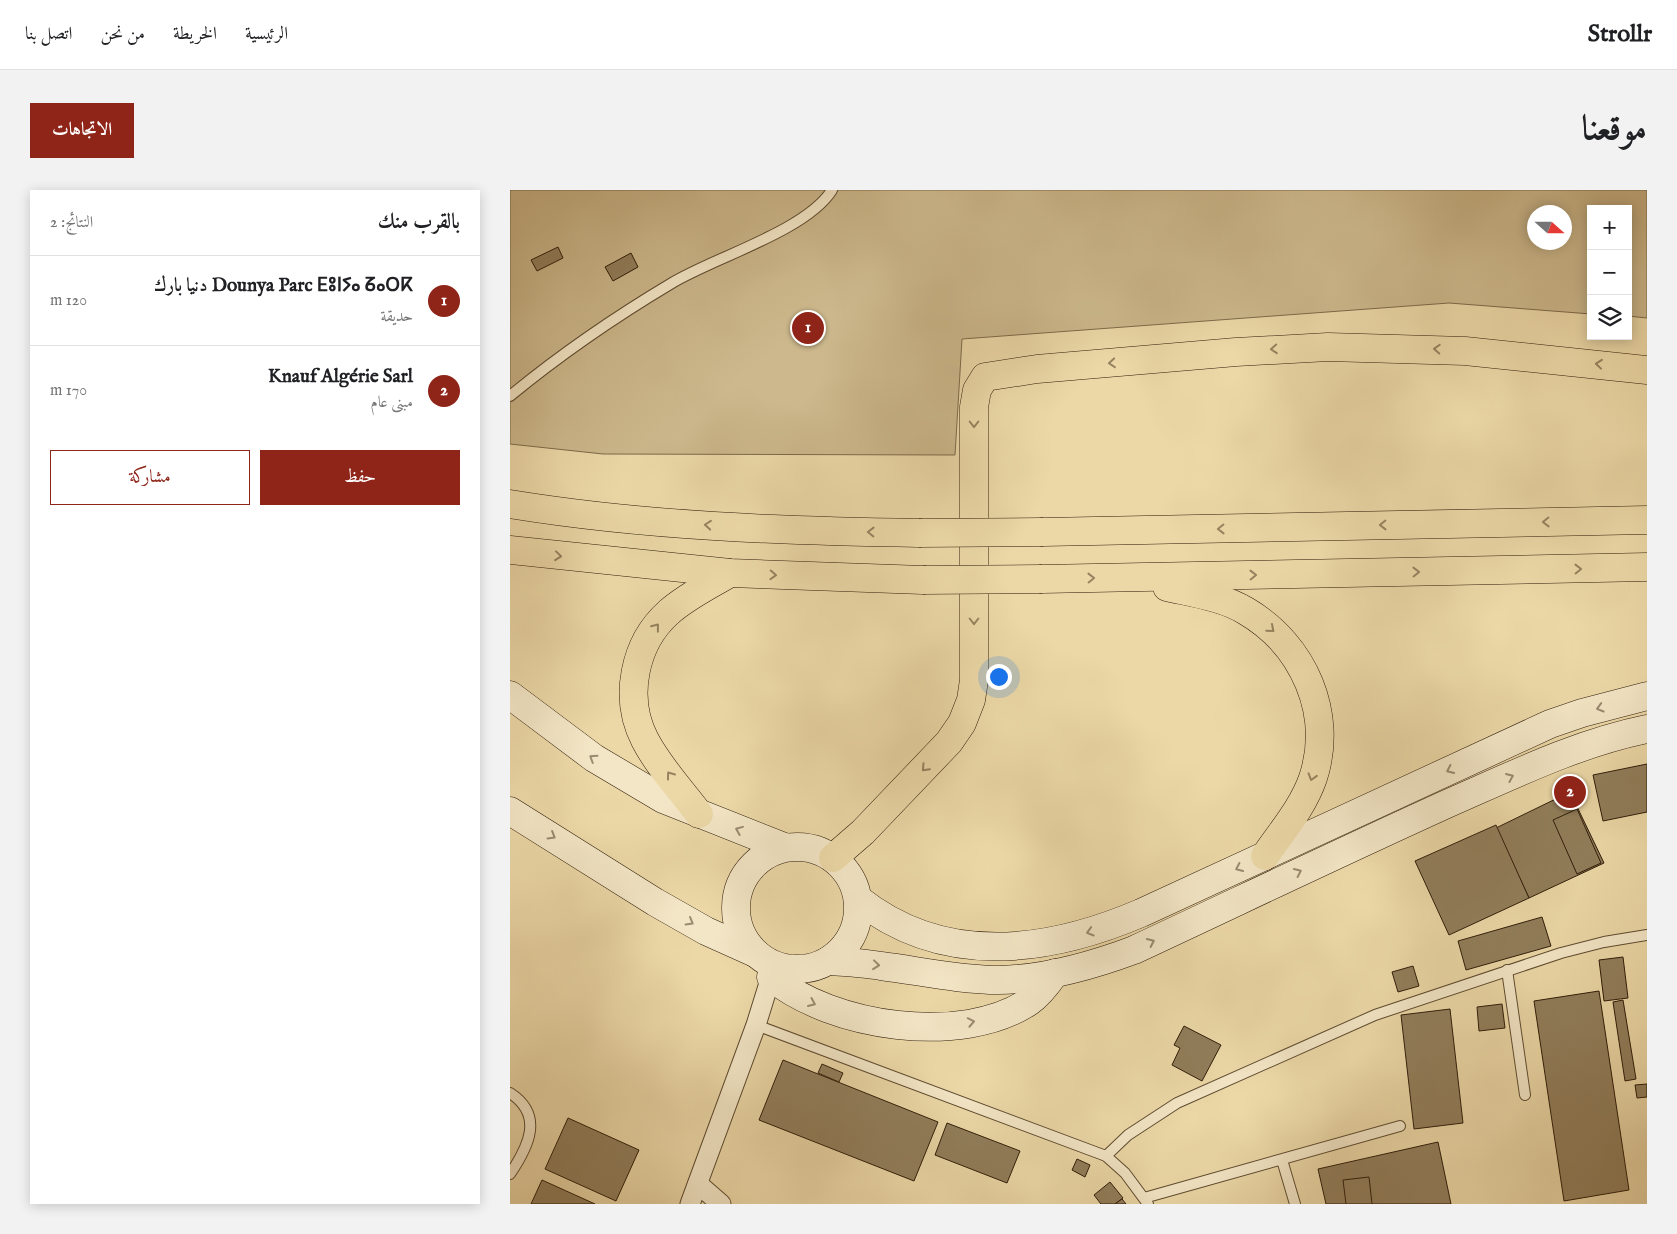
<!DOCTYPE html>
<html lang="ar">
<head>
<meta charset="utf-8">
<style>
	:root { --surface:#fff; --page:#f2f2f2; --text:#202124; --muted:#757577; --line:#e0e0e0; --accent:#8f2418 }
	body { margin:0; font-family:"IM FELL English",Amiri,"Noto Sans Tifinagh",serif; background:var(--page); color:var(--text); direction:rtl }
	.controls { position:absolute; right:15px; top:15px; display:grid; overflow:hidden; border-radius:0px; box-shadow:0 2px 12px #0003 }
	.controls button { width:45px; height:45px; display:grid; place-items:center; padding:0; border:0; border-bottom:1px solid var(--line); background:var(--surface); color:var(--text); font:25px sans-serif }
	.compass { position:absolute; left:1017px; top:15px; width:45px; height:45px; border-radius:50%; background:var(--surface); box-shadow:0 2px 12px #0003; rotate:111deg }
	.you { position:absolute; left:488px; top:486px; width:18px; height:18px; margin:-12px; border:4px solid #fff; border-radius:50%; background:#1a73e8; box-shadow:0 0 0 8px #1a73e833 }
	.badge { display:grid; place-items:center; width:32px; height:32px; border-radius:50%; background:var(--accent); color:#fff; font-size:16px; font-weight:700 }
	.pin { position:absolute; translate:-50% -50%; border:2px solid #fff; box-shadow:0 1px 5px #0006 }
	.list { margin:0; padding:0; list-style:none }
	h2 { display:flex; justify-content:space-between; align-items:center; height:65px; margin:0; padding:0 20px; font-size:21px }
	h2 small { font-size:16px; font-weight:400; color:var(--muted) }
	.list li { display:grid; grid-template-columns:32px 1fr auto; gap:15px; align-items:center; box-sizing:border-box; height:90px; padding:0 20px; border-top:1px solid var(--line) }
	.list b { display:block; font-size:19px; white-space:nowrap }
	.list p { margin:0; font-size:16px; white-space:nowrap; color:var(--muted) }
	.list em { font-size:16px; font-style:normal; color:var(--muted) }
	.actions { display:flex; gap:10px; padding:15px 20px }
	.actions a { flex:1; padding:11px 0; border:1px solid var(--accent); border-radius:0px; text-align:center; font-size:18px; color:var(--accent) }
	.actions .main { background:var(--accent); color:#fff }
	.icon { flex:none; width:28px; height:28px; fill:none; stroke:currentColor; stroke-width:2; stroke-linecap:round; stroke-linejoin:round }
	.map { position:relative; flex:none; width:1137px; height:1014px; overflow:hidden; direction:ltr; border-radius:0px }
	header { display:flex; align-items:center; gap:30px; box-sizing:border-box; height:70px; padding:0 25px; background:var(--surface); border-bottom:1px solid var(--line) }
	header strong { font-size:24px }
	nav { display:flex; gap:28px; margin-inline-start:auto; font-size:18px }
	.intro { display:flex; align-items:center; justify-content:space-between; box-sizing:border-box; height:120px; padding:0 30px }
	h1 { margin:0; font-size:35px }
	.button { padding:12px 22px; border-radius:0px; background:var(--accent); color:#fff; font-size:18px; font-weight:700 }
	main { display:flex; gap:30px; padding:0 30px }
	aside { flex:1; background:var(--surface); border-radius:0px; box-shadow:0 2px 12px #0003 }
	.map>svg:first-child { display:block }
	.green { fill:#ccb88c; stroke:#7d6a4a; fill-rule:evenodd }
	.building { fill:#917e5b; stroke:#2e1c09 }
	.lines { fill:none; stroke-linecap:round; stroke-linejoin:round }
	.service-casing { stroke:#5e4b30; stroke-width:12 }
	.minor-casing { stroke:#5e4b30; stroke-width:21 }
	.secondary-casing { stroke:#2e1c09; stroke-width:29 }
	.motorway-casing { stroke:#2e1c09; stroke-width:29 }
	.service { stroke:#f3e6c6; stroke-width:10 }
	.minor { stroke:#f3e6c6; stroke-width:19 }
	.secondary { stroke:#f3e6c6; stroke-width:28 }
	.motorway { stroke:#ecd8a7; stroke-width:28 }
	.motorway-bridge-casing { stroke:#2e1c09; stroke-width:29; stroke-linecap:butt }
	.motorway-bridge { stroke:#ecd8a7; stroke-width:28 }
	.oneway { stroke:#968360 }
	.oneway2 { stroke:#9a8b71 }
</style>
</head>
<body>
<header>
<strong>Strollr</strong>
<nav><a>الرئيسية</a><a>الخريطة</a><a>من نحن</a><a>اتصل بنا</a></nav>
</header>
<div class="intro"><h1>موقعنا</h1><a class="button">الاتجاهات</a></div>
<main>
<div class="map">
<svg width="1137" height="1014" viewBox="0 0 1137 1014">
	<rect width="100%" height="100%" fill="#ecd8a7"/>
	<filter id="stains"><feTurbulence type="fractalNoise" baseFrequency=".004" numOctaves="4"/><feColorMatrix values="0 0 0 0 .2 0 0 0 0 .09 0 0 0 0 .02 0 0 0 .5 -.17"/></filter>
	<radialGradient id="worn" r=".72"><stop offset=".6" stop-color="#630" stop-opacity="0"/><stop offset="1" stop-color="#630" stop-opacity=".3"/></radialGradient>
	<path class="green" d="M0 0H1137V128L1118 126V19H1081V124L939 113 452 149 445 265 93 264 0 254ZM1024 22H1054V52H1024Z"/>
	<g class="building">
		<path d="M48 57 53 68 27 81 21 70Z"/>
		<path d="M121 63 128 77 103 91 95 77Z"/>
		<path d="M1137 574V622L1093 631 1083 585Z"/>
		<path d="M1060 602 1094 673 1019 708 986 638Z"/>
		<path d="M1067 619 1091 673 1067 684 1043 630Z"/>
		<path d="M986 635 1019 708 939 745 905 671Z"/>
		<path d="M1032 727 1041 756 956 780 948 751Z"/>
		<path d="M1113 767 1118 808 1094 811 1089 770Z"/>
		<path d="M903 776 909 796 888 802 882 782Z"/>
		<path d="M1089 801 1119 1000 1054 1011 1024 811Z"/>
		<path d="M1113 810 1126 889 1115 891 1103 812Z"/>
		<path d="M992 814 995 838 969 841 967 817Z"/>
		<path d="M940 819 953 933 904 939 891 825Z"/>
		<path d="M674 836 711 855 692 891 662 875 670 858 664 855Z"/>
		<path d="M273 870 428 932 404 991 249 930Z"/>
		<path d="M312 874 333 883 329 892 308 883Z"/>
		<path d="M1137 894V907L1127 908 1125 895Z"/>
		<path d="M58 928 129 960 106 1011 35 979Z"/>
		<path d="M437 933 510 961 497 993 425 965Z"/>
		<path d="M928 952 941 1014H816L808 979Z"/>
		<path d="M567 969 580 975 575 987 562 980Z"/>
		<path d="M859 987 862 1014H836L833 990Z"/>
		<path d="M32 990 85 1014H21Z"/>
		<path d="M600 992 613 1008 605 1014H591L584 1005Z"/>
		<path d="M612 1009 616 1014H605Z"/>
	</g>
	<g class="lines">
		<defs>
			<g id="service">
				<path d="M0 206C51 164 105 127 162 93 205 67 296 41 322 0"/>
				<path d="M997 780 1015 905"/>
				<path d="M246 835 596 966 615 983 638 1014"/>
				<path d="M0 903C34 925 19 956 0 984"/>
				<path d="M596 966 618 945 667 913 865 825 1051 763 1094 752 1137 745"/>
				<path d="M772 970 785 1014"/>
				<path d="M634 1008 890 936"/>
			</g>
			<g id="minor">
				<path d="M188 994 211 1014"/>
				<path d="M180 1014 246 835 264 777"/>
			</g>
			<g id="secondary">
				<path d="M0 505 84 568 153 609 274 657"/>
				<path d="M0 621 145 712 196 741 245 763"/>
				<circle cx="287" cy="718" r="61"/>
				<path d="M348 709C433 777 537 763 631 723L1040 534 1072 523 1137 506"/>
				<path d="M318 771C336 772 354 773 371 776 410 781 450 790 489 790 535 789 581 776 624 760 729 711 833 661 939 613 1003 585 1068 553 1137 539"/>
				<path d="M261 787C321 837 453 857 520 811 530 804 538 793 545 783"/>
			</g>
			<g id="motorway">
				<path d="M0 314C135 336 273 341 409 343"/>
				<path d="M533 342 1137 330"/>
				<path d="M0 360 220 383 413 390"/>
				<path d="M532 389 1137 377"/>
				<path d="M657 397C683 403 713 407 736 421 794 455 824 524 803 588 793 617 772 641 755 666"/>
				<path d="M189 624C171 600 149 577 135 550 113 508 124 453 159 422 177 406 200 395 220 383"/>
				<path d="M323 668 353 642 439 552 452 533 461 510 464 490V217L467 200 475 187 527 179 726 162 818 157 955 161 1137 180"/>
			</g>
		</defs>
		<use href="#service" class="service-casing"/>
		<use href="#minor" class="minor-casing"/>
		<use href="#secondary" class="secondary-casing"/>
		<use href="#motorway" class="motorway-casing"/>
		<use href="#service" class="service"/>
		<use href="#minor" class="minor"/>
		<use href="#secondary" class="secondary"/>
		<use href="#motorway" class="motorway"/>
		<defs>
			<g id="motorway-bridge">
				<path d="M409 343 533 342"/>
				<path d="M413 390 532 389"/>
			</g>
		</defs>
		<use href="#motorway-bridge" class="motorway-bridge-casing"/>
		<use href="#motorway-bridge" class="motorway-bridge"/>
	</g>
	<defs><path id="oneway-chevron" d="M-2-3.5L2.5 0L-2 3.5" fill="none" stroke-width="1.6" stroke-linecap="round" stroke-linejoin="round" transform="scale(1.25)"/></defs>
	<g class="oneway">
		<use href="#oneway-chevron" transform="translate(764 159) rotate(176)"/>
		<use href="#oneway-chevron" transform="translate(927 159) rotate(-177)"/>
		<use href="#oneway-chevron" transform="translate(602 173) rotate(175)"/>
		<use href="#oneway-chevron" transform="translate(1089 174) rotate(-174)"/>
		<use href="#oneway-chevron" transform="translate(464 234) rotate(90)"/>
		<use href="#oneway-chevron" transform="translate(1036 332) rotate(179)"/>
		<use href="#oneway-chevron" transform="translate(198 335) rotate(-175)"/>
		<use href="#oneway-chevron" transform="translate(873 335) rotate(179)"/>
		<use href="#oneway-chevron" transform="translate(711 339) rotate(179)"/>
		<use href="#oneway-chevron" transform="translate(361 342) rotate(-179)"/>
		<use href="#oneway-chevron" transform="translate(48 366) rotate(6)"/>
		<use href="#oneway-chevron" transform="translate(1068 379) rotate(-1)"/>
		<use href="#oneway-chevron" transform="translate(906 382) rotate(-1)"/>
		<use href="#oneway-chevron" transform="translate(263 385) rotate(3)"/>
		<use href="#oneway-chevron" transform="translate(743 385) rotate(-1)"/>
		<use href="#oneway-chevron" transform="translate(581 388) rotate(-1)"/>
		<use href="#oneway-chevron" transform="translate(464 431) rotate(90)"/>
		<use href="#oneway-chevron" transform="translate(146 437) rotate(-52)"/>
		<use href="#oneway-chevron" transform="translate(761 439) rotate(41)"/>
		<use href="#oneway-chevron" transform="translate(415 578) rotate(133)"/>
		<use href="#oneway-chevron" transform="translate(160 585) rotate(-126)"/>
		<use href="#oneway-chevron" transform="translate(802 587) rotate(107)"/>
	</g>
	<g class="oneway2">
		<use href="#oneway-chevron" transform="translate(1090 518) rotate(164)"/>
		<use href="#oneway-chevron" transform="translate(83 568) rotate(-147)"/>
		<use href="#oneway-chevron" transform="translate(940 580) rotate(155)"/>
		<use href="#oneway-chevron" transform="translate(1000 587) rotate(-23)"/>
		<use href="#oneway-chevron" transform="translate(229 640) rotate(-158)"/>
		<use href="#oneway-chevron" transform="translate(42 646) rotate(31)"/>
		<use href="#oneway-chevron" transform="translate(729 678) rotate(155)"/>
		<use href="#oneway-chevron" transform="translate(788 682) rotate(-25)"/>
		<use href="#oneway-chevron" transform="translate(180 732) rotate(30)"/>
		<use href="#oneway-chevron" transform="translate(580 742) rotate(163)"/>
		<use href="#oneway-chevron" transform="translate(641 752) rotate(-25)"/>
		<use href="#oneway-chevron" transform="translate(366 775) rotate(6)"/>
		<use href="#oneway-chevron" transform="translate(302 813) rotate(24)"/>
		<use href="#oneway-chevron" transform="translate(461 832) rotate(-11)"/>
	</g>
	<rect width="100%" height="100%" filter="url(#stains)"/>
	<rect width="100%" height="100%" fill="url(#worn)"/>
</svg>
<div class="controls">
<button>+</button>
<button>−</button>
<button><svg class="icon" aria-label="layers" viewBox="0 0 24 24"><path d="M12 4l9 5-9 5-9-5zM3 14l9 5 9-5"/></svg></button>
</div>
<svg class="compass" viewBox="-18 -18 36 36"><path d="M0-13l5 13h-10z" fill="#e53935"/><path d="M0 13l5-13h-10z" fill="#757577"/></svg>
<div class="you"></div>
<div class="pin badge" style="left:298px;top:138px">1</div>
<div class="pin badge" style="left:1060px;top:602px">2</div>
</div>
<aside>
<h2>بالقرب منك<small>النتائج: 2</small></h2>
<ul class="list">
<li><span class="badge">1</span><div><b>Dounya Parc ⴹⵓⵏⵢⴰ ⵒⴰⵔⴽ دنيا بارك</b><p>حديقة</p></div><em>120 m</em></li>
<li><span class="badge">2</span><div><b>Knauf Algérie Sarl</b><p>مبنى عام</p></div><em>170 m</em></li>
</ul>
<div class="actions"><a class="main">حفظ</a><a>مشاركة</a></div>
</aside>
</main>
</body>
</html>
